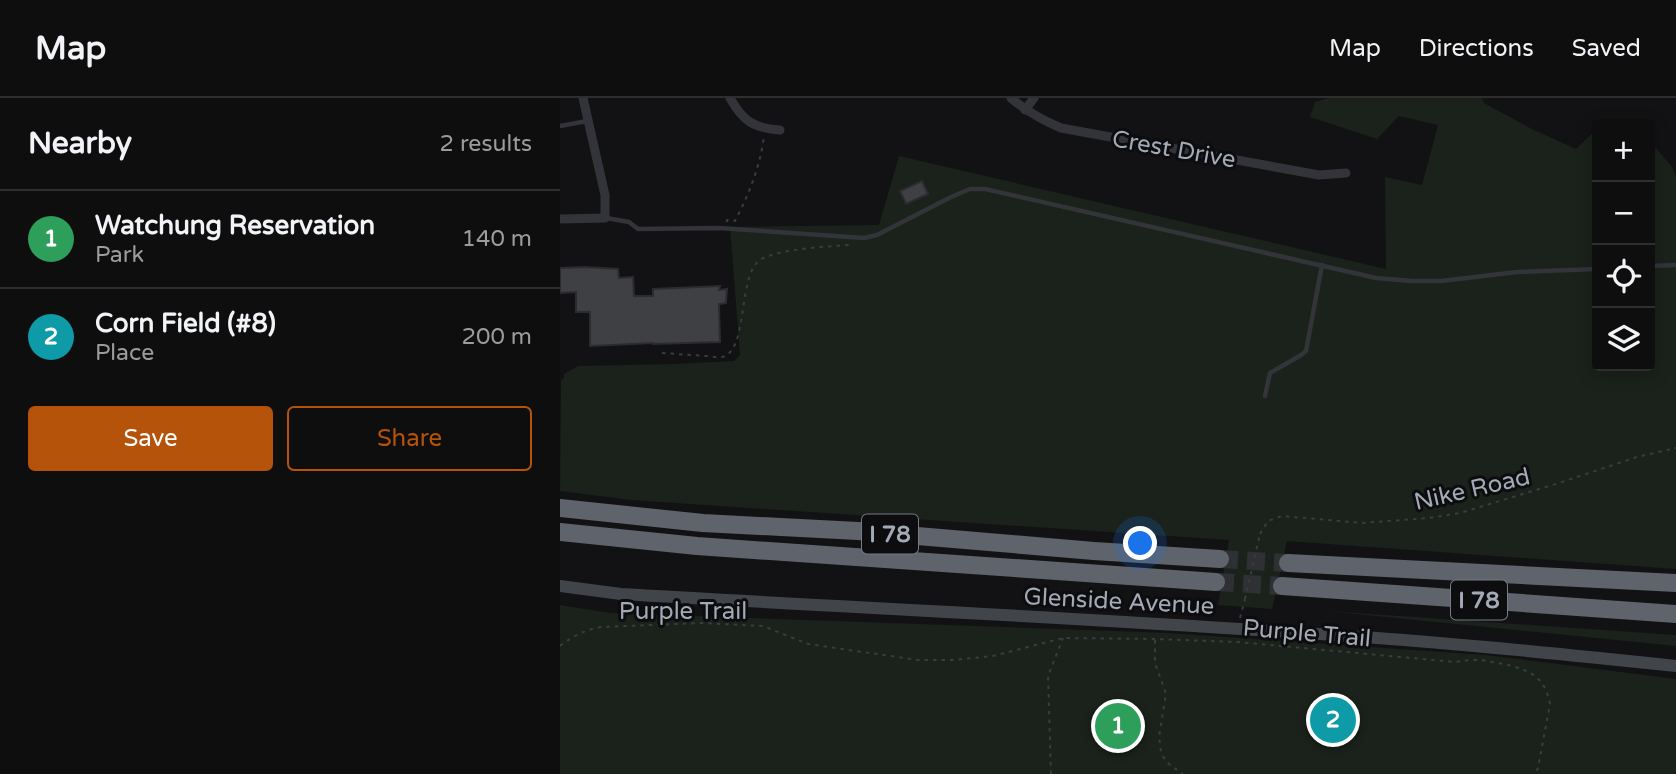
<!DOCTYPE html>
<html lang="en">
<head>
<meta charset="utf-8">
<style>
	:root { --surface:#0e0e0f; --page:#1c1c1d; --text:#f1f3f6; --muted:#9b9c9e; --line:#2e2e2f; --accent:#b45309 }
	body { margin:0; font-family:"Varela Round",sans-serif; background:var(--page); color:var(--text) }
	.controls { position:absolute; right:21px; top:21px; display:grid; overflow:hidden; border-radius:7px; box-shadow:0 4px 18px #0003 }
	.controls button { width:63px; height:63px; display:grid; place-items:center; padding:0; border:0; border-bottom:2px solid var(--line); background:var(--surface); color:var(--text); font:35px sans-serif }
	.you { position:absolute; left:581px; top:446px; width:24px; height:24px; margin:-18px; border:5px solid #fff; border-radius:50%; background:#1a73e8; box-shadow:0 0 0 10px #1a73e833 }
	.badge { display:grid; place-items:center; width:46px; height:46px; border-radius:50%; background:var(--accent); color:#fff; font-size:23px; font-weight:700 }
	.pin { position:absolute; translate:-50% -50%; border:4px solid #fff; box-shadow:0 2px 7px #0006 }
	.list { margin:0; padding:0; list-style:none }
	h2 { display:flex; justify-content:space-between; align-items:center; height:91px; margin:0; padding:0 28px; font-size:30px }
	h2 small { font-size:23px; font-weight:400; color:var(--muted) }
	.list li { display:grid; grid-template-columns:46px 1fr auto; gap:21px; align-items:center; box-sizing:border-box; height:98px; padding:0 28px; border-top:2px solid var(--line) }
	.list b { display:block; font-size:26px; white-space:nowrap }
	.list p { margin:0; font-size:23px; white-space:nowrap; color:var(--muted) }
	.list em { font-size:23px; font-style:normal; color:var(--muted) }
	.actions { display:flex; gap:14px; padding:21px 28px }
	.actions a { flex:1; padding:16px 0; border:2px solid var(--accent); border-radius:7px; text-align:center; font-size:24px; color:var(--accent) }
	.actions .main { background:var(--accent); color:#fff }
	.icon { flex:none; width:38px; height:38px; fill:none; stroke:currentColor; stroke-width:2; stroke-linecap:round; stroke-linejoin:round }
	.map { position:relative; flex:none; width:1116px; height:676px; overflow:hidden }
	header { display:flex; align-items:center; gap:42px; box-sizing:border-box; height:98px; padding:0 35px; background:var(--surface); border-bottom:2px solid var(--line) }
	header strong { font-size:33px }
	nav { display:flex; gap:38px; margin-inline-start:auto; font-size:24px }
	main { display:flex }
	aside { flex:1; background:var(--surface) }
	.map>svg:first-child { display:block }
	.green { fill:#1a221b }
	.building { fill:#3e4044; stroke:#2c2c30; stroke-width:2 }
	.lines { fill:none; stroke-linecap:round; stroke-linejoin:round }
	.motorway-tunnel { stroke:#2f3034; stroke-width:18; stroke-dasharray:18 9; stroke-linecap:butt }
	.path { stroke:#393c40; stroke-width:2; stroke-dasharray:3.5 5; stroke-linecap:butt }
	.service { stroke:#333439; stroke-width:4.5 }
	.minor { stroke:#333439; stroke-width:9 }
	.secondary { stroke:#414449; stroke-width:12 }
	.motorway { stroke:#5f636b; stroke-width:18 }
	.path-bridge { stroke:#393c40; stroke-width:2; stroke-dasharray:3.5 5; stroke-linecap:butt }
	.labels { text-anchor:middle; stroke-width:6; stroke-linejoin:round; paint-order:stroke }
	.shield { fill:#0d0d0f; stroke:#767b84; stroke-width:2 }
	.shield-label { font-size:23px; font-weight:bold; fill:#a3aab6 }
	.street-label { font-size:24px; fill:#a3aab6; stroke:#0d0d0f }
</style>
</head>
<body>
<header>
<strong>Map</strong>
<nav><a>Map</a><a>Directions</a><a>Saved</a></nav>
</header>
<main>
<aside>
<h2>Nearby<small>2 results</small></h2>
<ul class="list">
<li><span class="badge" style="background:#2e9e5b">1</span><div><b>Watchung Reservation</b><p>Park</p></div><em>140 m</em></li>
<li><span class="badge" style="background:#0f9aa8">2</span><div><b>Corn Field (#8)</b><p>Place</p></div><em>200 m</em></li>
</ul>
<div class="actions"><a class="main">Save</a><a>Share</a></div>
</aside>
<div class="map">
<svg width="1116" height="676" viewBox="0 0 1116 676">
	<rect width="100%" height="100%" fill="#121214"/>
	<g class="green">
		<path d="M769 0H922L924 5 972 31 1016 51 1037 31V268H1090V43L1112 69 1116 80V471L727 443 712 511 658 507 669 442 71 402 0 393 1 282 4 280V276L18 268 115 266 174 263 180 257 170 129 319 127 339 58 826 171 825 79 862 87 878 27 839 18 817 41 750 19 755 4Z"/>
		<path d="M0 507 50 515 609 535 926 557 1116 581V676H0Z"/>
		<path d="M766 513 1116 537V548Z"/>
	</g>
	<g class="building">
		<path d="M362 83 368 96 346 106 340 93Z"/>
		<path d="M25 169 58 171 59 180 73 179 74 198H93V191L160 188 159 192 167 191 166 205 159 206 160 244 93 246V245L30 248V214H16V194L0 195V170Z"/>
	</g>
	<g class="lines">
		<g class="motorway-tunnel">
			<path d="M660 461 728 465"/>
			<path d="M656 484 722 488"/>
		</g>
		<g class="path">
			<path d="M167 124V122L175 123C189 96 200 69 204 38"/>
			<path d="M102 255C117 256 131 257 146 258 150 258 157 260 162 259 189 253 177 178 200 162 216 151 271 148 291 147"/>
			<path d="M700 436 708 423 722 418 802 425 869 420 900 415 999 385 1077 359 1116 350"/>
			<path d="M680 520 685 501"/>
			<path d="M595 542V565L606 596 599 639 601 654 605 662 611 668 623 676"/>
			<path d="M0 548C13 538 24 532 41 529L142 525 203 528 248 546 358 562H393L433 558 503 540 595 541 678 544 895 564C902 563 909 562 917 562 926 562 935 565 944 566 969 572 985 578 990 606L978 670 975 676"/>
			<path d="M491 676 488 578 503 540"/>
		</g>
		<g class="service">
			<path d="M0 28 27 23"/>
			<path d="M46 120 69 124 78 131 159 130 304 140 317 137 391 99 410 91H425L816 180 852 183H881L957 174 1037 171"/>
			<path d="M1090 168 1116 167"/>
			<path d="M705 298 710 275 741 257 746 253 762 167"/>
		</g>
		<g class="minor">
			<path d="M170 0C183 23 193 30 220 32"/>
			<path d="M451 0C467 14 482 22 501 30L759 77 786 75"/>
			<path d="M465 12 474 0"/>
			<path d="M0 121 45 120V97L23 0"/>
		</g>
		<path class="secondary" d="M0 488 61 496C317 511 574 522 830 541 926 548 1021 558 1116 568"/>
		<g class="motorway">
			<path d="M0 410 143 425 298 433 534 453 660 461"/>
			<path d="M0 434 137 448 656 484"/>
			<path d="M728 465 1116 485"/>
			<path d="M722 488 1116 516"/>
		</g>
		<path class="path-bridge" d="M685 501 700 436"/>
	</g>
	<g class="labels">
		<g class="shield">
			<rect x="302" y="416.5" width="56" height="39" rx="5"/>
			<rect x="891" y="482.5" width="56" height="39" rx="5"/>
		</g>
		<g class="shield-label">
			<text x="330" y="444">I 78</text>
			<text x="919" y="510">I 78</text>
		</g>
		<g class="street-label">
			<text transform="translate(614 51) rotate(10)" y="8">Crest Drive</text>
			<text transform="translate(912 391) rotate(-13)" y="8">Nike Road</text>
			<text transform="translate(559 503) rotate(3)" y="8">Glenside Avenue</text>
			<text x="123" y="521">Purple Trail</text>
			<text transform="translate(747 535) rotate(5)" y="8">Purple Trail</text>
		</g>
	</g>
</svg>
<div class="controls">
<button>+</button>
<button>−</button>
<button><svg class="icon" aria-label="locate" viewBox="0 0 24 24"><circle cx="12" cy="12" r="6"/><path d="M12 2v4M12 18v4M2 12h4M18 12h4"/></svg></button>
<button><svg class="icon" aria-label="layers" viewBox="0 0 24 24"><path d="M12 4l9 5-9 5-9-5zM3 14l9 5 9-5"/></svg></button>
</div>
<div class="you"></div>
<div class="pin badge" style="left:558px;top:628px;background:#2e9e5b">1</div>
<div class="pin badge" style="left:773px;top:622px;background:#0f9aa8">2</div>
</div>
</main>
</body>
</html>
